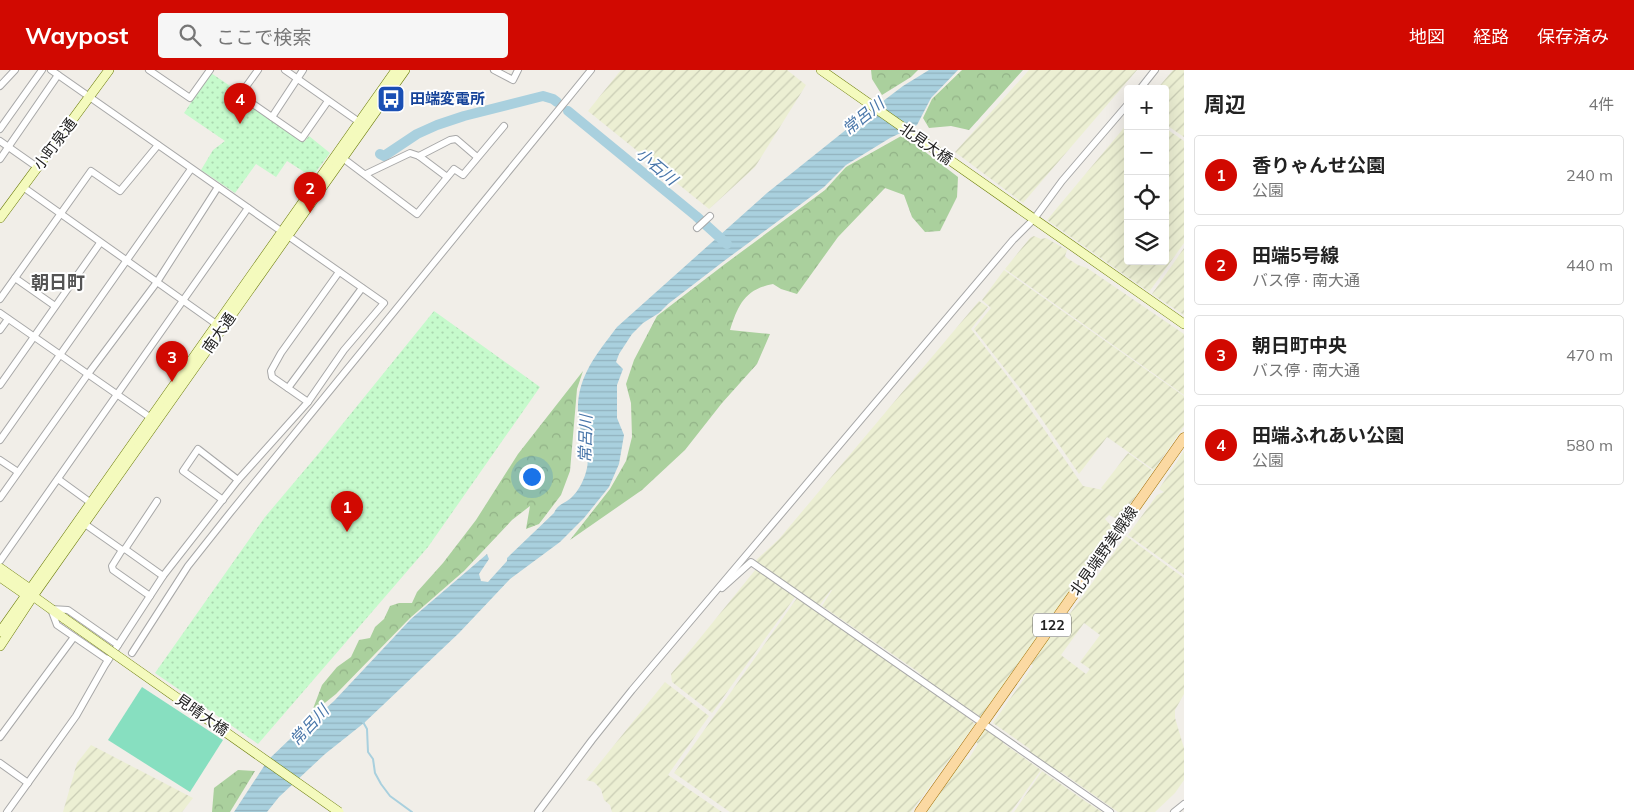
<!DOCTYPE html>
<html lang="ja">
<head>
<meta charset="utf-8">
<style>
	:root { --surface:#fff; --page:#f6f6f6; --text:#222; --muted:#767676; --line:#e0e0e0; --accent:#d10901 }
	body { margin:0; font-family:Mulish,"Noto Sans JP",sans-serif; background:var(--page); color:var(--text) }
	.controls { position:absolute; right:15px; top:15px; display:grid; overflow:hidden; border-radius:5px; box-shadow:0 5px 20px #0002 }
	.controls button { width:45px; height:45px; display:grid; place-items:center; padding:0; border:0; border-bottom:1px solid var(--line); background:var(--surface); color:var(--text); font:25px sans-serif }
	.you { position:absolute; left:531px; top:406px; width:18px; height:18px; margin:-12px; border:4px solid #fff; border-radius:50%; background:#1a73e8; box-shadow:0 0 0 8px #1a73e833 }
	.badge { display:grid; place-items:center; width:32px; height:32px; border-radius:50%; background:var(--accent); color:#fff; font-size:16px; font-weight:700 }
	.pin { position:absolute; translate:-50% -41px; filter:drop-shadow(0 1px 2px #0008) }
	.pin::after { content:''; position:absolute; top:26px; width:18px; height:15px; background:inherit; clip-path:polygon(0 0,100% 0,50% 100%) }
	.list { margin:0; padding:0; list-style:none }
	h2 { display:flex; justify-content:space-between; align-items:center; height:65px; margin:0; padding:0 20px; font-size:21px }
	h2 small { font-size:16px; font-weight:400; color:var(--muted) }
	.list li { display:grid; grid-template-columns:32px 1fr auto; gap:15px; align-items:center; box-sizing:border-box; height:80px; margin:0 10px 10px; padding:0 10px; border:1px solid var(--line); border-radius:5px }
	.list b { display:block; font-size:19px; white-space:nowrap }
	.list p { margin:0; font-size:16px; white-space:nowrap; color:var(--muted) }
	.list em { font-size:16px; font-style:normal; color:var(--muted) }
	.icon { flex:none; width:28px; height:28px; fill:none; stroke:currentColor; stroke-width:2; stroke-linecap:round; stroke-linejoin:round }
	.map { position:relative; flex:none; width:1184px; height:742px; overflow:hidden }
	header { display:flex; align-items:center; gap:30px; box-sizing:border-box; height:70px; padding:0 25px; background:var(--accent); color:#fff }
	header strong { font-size:24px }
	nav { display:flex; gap:28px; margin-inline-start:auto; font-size:18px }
	.search { width:350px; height:45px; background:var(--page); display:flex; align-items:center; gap:12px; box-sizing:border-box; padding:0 18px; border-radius:5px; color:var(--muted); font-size:19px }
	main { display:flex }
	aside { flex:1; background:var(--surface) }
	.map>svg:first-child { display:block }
	.farmland { fill:url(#farmland-furrows); fill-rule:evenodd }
	.forest { fill:url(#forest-crowns) }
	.park { fill:url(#park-dots) }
	.pitch { fill:#87dfc0 }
	.water { fill:url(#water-rules) }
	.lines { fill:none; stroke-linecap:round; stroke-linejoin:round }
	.stream { stroke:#a9d0de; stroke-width:2 }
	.river { stroke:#a9d0de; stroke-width:10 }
	.street-casing { stroke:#a8a8a8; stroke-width:8 }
	.secondary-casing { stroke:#697a06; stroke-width:10 }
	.primary-casing { stroke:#9d6f01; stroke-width:11 }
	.street { stroke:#fff; stroke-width:6 }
	.secondary { stroke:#f4fabd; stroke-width:9 }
	.primary { stroke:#fbd9a2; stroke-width:10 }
	.secondary-bridge-casing { stroke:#697a06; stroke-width:10; stroke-linecap:butt }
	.secondary-bridge { stroke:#f4fabd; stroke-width:9 }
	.labels { text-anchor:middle; stroke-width:4; stroke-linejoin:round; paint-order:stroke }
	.shield { fill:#fff; stroke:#646464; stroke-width:1 }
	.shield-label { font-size:14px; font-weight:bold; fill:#212121 }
	.transit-label { font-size:15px; font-weight:bold; fill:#164399; stroke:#fff; text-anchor:start }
	.street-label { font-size:15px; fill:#212121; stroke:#fff }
	.water-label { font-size:16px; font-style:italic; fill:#4976a9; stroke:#fff }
	.quarter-label { font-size:18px; font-weight:bold; fill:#545454; stroke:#fff }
</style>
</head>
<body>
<header>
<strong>Waypost</strong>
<div class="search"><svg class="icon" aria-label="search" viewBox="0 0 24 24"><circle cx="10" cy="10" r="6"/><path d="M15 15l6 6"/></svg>ここで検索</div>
<nav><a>地図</a><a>経路</a><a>保存済み</a></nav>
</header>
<main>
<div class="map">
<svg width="1184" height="742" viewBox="0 0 1184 742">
	<defs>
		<pattern id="farmland-furrows" width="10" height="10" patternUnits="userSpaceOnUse" patternTransform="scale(1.25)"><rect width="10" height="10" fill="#ecefd3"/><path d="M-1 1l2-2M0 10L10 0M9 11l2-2" fill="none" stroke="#cacdb5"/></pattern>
		<pattern id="forest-crowns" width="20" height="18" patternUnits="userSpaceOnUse" patternTransform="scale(1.25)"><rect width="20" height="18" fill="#aad09d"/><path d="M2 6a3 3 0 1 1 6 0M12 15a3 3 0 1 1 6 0" fill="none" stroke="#92b287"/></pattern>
		<pattern id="park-dots" width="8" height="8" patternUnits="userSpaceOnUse" patternTransform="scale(1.25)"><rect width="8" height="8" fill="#c6facc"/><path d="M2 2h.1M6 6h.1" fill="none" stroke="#aad6af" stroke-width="1.8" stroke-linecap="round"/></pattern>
		<pattern id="water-rules" width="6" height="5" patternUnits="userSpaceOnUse" patternTransform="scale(1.25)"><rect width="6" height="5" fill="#a9d0de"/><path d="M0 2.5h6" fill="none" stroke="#91b2be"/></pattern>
	</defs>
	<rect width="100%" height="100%" fill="#f1eee8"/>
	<g class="farmland">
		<path d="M621 0H787L806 15 755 97 709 139 588 41Z"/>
		<path d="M1029 0H1137L1023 133 955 82Z"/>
		<path d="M1173 0H1184V67L1165 54V19H1157Z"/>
		<path d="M1128 53V191H1165V58L1184 71V173L1149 222 1047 150Z"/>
		<path d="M1034 166 1041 169 1046 168 1067 180 1065 186 1067 188 1078 195 1087 198 1184 264V325L1005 199 1030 168Z"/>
		<path d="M1184 178V245L1152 224Z"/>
		<path d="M1004 200 1184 326V356L1154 400 1107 367 1079 404 1026 326 974 259 991 238 982 230Z"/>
		<path d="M979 231 988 237 971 259 1011 311 1083 416 1103 420 1101 418 1128 383 1153 401 1119 450 1109 445 1105 449 1114 459 981 647 934 616 917 601 822 536 832 520H831L819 536 754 492 779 469Z"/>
		<path d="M1184 381V505L1128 465 1157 425 1164 422 1159 419Z"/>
		<path d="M1126 466 1184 508V624L1175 640V648L1184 678V710L1175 723 1155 742H1118L1061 702 1060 703 1029 682 1030 679 993 653 1033 596 1030 593 1058 555 1061 556ZM1084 553 1100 565 1080 592 1090 599 1086 604 1061 585Z"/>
		<path d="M756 499 795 527 712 643 672 612 671 604Z"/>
		<path d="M797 528 955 636 975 654 911 742H730L674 703Z"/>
		<path d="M665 612 709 646 668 705 722 742H612L610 735 604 730 601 719 594 712 586 710Z"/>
		<path d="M985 658 1004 670 1003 673 1041 700 1011 742H927L956 700 965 689 968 690 978 674 976 672Z"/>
		<path d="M91 675 193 728 182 742H63L77 693Z"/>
		<path d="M1042 701 1088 733 1102 742H1014Z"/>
	</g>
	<g class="forest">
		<path d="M871 0H918L911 7 882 25 872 9Z"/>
		<path d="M962 0H1023L969 60 951 56 929 58 923 48 932 29Z"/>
		<path d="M903 65 958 107 957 127 940 161 925 162 912 147 904 125 885 118 838 167 797 224 781 219 773 214C745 219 738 235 730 260L770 264 757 294 722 333 685 380 642 420 570 470 610 419 626 391 632 367 631 333 626 314 634 290 657 246 725 194 825 120 846 97Z"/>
		<path d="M583 301 577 319 570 401 561 425 539 454 526 459 530 436 512 450 464 501 410 548 336 624 311 644 322 615 337 597 351 587 359 570 370 568 375 557 384 549 390 536 399 533H412L417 522 443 493 476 450 518 384Z"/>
		<path d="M238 700 255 701 230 742H212L214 718Z"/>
	</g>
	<g class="park">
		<path d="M211 3 239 22 237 25 304 72 309 66 330 83 312 107 287 91 276 107 256 94 235 123 201 100 213 80 225 71 184 43Z"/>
		<path d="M434 241 540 317 428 477 258 674 155 603 265 447 319 383Z"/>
	</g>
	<path class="pitch" d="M142 617 223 670 190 722 108 670Z"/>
	<path class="water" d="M929 0H958L931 28 917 55 890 68 846 95 824 117 724 191 668 234 659 243 643 253 632 264 619 284 616 292 623 299 617 315V348L624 365 619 394 609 417 584 448 560 472 510 509 459 563 364 653 325 684 279 727 267 742H234L268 690 291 668 310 655 316 647 334 631 411 549 487 484 489 489 479 504 481 511 488 512 507 491V488L554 443C557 435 565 433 571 428 579 421 585 408 587 398 590 384 582 371 580 357 571 314 593 289 617 257L767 123 862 47 903 16Z"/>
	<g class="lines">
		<path class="stream" d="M363 652 367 659 368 682 373 689 375 703 381 714 390 726 412 742"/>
		<g class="river">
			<path d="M568 41 696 146 727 174"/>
			<path d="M380 84 384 86 417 64 437 55 464 46 543 26 553 29 557 32"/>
		</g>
		<defs>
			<g id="street">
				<path d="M149 0 190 28 210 0"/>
				<path d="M258 0 240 25 302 68 328 31"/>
				<path d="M285 0 362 54"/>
				<path d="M494 0 513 10 518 0"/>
				<path d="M0 16 15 0"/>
				<path d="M1140 19 1155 0"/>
				<path d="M272 47 303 0"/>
				<path d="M0 59 42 0"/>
				<path d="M0 71 37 97"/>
				<path d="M340 86 417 144 454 99 463 105 504 56"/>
				<path d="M419 86 450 70 456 69 477 87"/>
				<path d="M0 89 58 5"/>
				<path d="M366 104 410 83 419 86 447 107"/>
				<path d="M23 117 219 256"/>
				<path d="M697 158 710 146"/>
				<path d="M15 208 55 236"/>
				<path d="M0 229 91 101 120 121 158 75"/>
				<path d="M0 243 151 348"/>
				<path d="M0 260 8 249"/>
				<path d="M0 315 100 173"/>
				<path d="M288 318 362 218"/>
				<path d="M308 332 272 307 271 301 281 283 339 202"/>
				<path d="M0 370 191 99"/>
				<path d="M0 390 18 402"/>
				<path d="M58 409 91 433"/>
				<path d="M0 428 88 304 157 212 218 117"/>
				<path d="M223 430 183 401 198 379 238 410"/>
				<path d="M82 452 122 480 125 479 163 506"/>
				<path d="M125 479 157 431"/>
				<path d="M122 480 112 496 113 500 150 526"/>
				<path d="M0 491 248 138"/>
				<path d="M722 518 751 492 1110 742"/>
				<path d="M132 583 188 496 230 443 591 0"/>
				<path d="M108 590 57 555 51 539 68 540 118 575"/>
				<path d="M0 667 74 567"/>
				<path d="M0 693 28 713"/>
				<path d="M7 742 76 646 105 595 163 506 238 410 308 332 344 280 384 233 51 0"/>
				<path d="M538 742 592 670 632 620 1013 170 1034 149 1062 111 1128 34"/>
				<path d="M1174 742 1184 734"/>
			</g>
			<g id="secondary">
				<path d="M821 0 1184 254"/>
				<path d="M0 148 109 0"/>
				<path d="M0 498 30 519"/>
				<path d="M0 507 26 525 33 526 65 549"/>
				<path d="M0 562 396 0"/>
				<path d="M0 576 33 526 405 0"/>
			</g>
			<path id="primary" d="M920 742 1184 368"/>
		</defs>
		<use href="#street" class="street-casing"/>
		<use href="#secondary" class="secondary-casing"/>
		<use href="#primary" class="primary-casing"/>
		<use href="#street" class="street"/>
		<use href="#secondary" class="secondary"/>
		<use href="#primary" class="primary"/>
		<defs>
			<path id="secondary-bridge" d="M65 549 339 742"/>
		</defs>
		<use href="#secondary-bridge" class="secondary-bridge-casing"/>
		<use href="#secondary-bridge" class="secondary-bridge"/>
	</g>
	<defs>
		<symbol id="bus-square" viewBox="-11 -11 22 22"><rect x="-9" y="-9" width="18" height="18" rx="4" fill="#1a4fb4" stroke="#fff"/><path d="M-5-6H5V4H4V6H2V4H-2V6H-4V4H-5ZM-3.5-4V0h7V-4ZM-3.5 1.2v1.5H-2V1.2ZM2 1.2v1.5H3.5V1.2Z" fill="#fff"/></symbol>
	</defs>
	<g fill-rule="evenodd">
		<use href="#bus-square" x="375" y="13" width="32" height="32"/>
	</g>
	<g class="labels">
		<rect class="shield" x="1033" y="543.5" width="38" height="23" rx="4"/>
		<g class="shield-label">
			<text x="1052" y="560">122</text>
		</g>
		<g class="transit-label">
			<text x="410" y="34">田端変電所</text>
		</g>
		<g class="street-label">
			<text transform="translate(55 74) rotate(-53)" y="5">小町泉通</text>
			<text transform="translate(926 74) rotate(35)" y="5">北見大橋</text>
			<text transform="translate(219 263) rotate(-55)" y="5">南大通</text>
			<text transform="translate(1104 481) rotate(-55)" y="5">北見端野美幌線</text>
			<text transform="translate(202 645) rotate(35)" y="5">見晴大橋</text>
		</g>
		<g class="water-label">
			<text transform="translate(863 46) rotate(-39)" y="6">常呂川</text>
			<text transform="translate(657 96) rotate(40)" y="6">小石川</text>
			<text transform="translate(585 369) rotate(-89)" y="6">常呂川</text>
			<text transform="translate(309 655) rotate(-47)" y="6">常呂川</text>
		</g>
		<g class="quarter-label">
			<text x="58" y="219">朝日町</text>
		</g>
	</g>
</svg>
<div class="controls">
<button>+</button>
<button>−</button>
<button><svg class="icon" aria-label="locate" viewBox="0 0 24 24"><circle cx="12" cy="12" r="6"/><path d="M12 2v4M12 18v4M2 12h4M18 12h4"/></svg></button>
<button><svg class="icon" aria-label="layers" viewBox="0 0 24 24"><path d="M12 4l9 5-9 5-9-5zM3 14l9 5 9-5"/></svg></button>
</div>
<div class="you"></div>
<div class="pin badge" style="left:347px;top:462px">1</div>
<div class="pin badge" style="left:310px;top:143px">2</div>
<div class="pin badge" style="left:172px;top:312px">3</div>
<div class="pin badge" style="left:240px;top:54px">4</div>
</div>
<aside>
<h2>周辺<small>4件</small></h2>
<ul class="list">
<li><span class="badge">1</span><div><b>香りゃんせ公園</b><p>公園</p></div><em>240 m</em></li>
<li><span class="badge">2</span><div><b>田端5号線</b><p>バス停 · 南大通</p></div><em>440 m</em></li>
<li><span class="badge">3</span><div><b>朝日町中央</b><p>バス停 · 南大通</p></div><em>470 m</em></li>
<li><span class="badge">4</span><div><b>田端ふれあい公園</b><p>公園</p></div><em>580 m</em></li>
</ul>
</aside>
</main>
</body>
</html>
